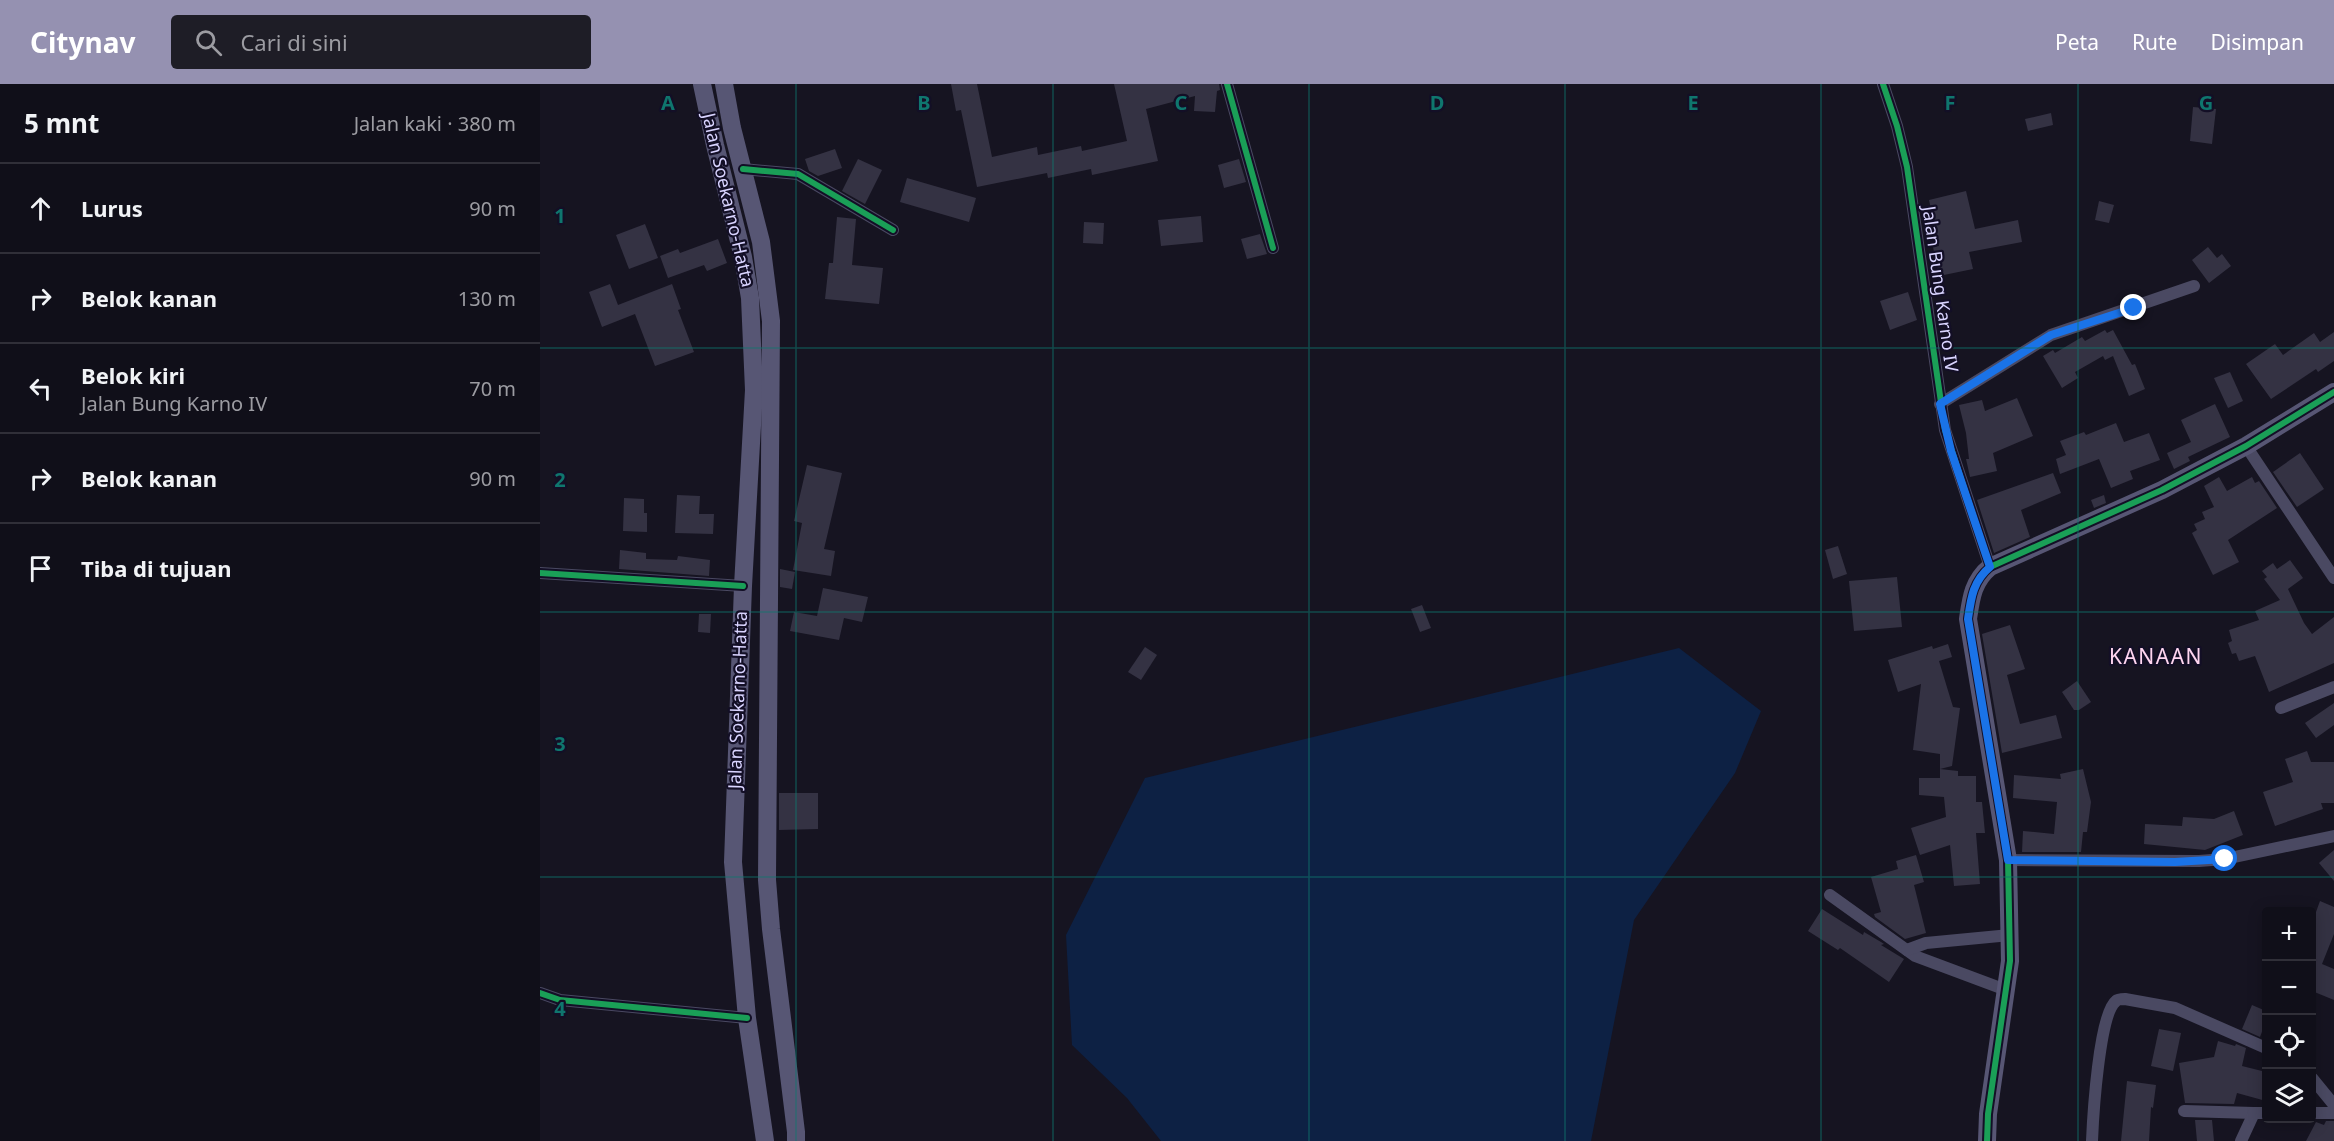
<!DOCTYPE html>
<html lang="id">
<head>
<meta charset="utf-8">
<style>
	:root { --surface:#100f19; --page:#1e1d26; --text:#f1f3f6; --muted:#9c9ca2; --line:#302f38; --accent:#9591b1 }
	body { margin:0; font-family:"Noto Sans",sans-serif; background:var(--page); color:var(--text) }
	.controls { position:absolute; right:18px; bottom:18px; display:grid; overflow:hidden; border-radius:6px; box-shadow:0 3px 15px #0003 }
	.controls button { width:54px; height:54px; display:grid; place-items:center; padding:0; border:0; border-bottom:2px solid var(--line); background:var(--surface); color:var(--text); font:30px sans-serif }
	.stop { position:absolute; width:18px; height:18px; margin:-14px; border:4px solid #1a73e8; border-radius:50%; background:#fff }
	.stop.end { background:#1a73e8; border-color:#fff; box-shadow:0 2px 6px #0008 }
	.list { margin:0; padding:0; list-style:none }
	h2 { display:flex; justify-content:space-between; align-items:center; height:78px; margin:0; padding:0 24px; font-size:26px }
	h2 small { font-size:20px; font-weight:400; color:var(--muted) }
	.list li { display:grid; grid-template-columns:39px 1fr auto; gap:18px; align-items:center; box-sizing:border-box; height:90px; padding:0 24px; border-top:2px solid var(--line) }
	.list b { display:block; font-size:22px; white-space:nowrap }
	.list p { margin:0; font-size:20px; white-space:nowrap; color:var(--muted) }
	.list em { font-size:20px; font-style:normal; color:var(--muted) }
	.icon { flex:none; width:33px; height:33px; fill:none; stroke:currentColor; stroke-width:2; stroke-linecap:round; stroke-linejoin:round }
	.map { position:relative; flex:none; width:1794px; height:1057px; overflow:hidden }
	header { display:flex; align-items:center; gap:36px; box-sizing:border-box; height:84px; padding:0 30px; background:var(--accent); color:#fff }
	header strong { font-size:28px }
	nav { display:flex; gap:33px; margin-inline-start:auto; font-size:21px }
	.search { width:420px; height:54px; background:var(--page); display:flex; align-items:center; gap:15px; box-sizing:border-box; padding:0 21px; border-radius:6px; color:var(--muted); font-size:22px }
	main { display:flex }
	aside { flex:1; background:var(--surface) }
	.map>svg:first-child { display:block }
	.water { fill:#0d2144 }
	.building { fill:#343243 }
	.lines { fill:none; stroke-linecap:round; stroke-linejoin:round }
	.street { stroke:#4a4962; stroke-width:12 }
	.secondary { stroke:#575674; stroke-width:18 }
	.cycleway-casing { stroke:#130f26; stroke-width:10 }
	.cycleway { stroke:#1a9f57; stroke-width:6 }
	.route { stroke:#1a73e8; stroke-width:8 }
	.grid { fill:none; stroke:#0f766e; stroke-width:1.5; stroke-opacity:0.55 }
	.labels { text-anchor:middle; stroke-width:4.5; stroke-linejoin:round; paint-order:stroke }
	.street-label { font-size:18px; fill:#d9d4ff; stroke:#130f26 }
	.quarter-label { font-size:21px; letter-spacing:1.5px; fill:#ffd6f0; stroke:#130f26 }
	.grid-label { font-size:20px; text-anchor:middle; font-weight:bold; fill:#0f766e; stroke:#130f26; stroke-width:4.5; stroke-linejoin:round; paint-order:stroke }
</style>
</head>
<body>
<header>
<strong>Citynav</strong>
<div class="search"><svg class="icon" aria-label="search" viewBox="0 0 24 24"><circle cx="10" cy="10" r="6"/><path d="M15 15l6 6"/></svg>Cari di sini</div>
<nav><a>Peta</a><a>Rute</a><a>Disimpan</a></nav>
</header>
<main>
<aside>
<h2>5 mnt<small>Jalan kaki · 380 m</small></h2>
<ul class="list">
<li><svg class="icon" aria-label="ahead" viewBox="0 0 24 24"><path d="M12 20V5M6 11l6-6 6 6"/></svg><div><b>Lurus</b></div><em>90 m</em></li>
<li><svg class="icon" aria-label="right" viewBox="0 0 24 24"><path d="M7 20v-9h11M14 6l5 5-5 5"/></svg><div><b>Belok kanan</b></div><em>130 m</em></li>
<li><svg class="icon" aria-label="left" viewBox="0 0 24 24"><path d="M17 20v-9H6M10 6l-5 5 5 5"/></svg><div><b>Belok kiri</b><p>Jalan Bung Karno IV</p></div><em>70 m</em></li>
<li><svg class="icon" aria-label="right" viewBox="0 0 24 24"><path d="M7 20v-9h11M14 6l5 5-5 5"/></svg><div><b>Belok kanan</b></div><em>90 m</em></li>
<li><svg class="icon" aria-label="arrive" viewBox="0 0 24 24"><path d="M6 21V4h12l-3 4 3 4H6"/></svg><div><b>Tiba di tujuan</b></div></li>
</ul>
</aside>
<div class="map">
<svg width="1794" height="1057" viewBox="0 0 1794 1057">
	<rect width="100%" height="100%" fill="#161421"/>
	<path class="water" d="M1139 564 1221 627 1195 689 1094 836 1051 1057H621L587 1014 532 961 526 851 605 694Z"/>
	<g class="building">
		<path d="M411 0H437L452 73 497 63 498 71 541 62 542 67 587 57 574 0H679L680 6 677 7 675 28 654 27 655 12 606 25 618 77 552 91 551 85 508 94 507 89 437 103 421 26 416 27Z"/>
		<path d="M1653 23 1676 25 1672 60 1650 57Z"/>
		<path d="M1511 29 1513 41 1488 47 1485 35Z"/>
		<path d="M295 65 302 84 278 92 269 87 265 75Z"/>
		<path d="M318 75 342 86 325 120 302 107Z"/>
		<path d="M699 75 706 98 684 104 678 81Z"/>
		<path d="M367 94 436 114 429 138 360 118Z"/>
		<path d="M1426 107 1435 145 1478 136 1482 158 1429 168 1433 185 1399 192 1393 163 1399 162 1389 116Z"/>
		<path d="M1559 117 1574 121 1569 139 1555 136Z"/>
		<path d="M661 132 663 158 621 162 618 136Z"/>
		<path d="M297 133 316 135 312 181 343 184 339 220 285 215 289 179H293Z"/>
		<path d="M544 138 564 139 563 160 543 159Z"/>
		<path d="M105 140 118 174 89 185 76 151Z"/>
		<path d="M720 150 727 170 707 175 701 155Z"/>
		<path d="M178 155 187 179 167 187 164 181 128 194 120 172 138 165 140 169Z"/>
		<path d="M1668 163 1677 174 1682 170 1691 182 1669 199 1652 176Z"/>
		<path d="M70 200 78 221 132 200 141 225 138 226 154 268 115 282 95 230 62 243 49 208Z"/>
		<path d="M1368 208 1377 236 1350 246 1340 217Z"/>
		<path d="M1565 246 1567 249 1573 246 1592 281 1595 280 1605 305 1589 312 1573 272 1565 276 1563 272 1535 288 1538 294 1522 304 1503 272 1513 266 1515 269 1542 253 1545 257Z"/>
		<path d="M1794 248V277L1778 288 1776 285 1731 315 1706 280 1735 260 1743 271 1774 249 1780 258Z"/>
		<path d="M1690 288 1703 317 1688 324 1674 294Z"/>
		<path d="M1477 314 1493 352 1453 369 1457 387 1430 393 1426 375H1429L1426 349 1419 321 1442 316 1445 327Z"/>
		<path d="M1675 320 1690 353 1648 373 1650 377 1634 385 1627 369 1651 358 1641 336Z"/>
		<path d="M1576 339 1584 358 1609 349 1620 376 1590 387 1593 395 1571 404 1559 375 1520 390 1516 375 1526 371 1520 357 1544 348 1546 351Z"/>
		<path d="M1760 369 1784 405 1757 423 1733 388Z"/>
		<path d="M267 381 302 389 284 465 295 467 291 492 253 486 262 439 254 437Z"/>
		<path d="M1513 389 1521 409 1481 426 1490 453 1454 469 1437 416Z"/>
		<path d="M1679 393 1687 407 1712 393 1715 399 1719 397 1737 424 1688 456 1699 478 1673 491 1652 449 1657 446 1654 440 1665 435 1662 428 1674 423 1664 402Z"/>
		<path d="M137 411 160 412 159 430H174L173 450 135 449Z"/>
		<path d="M1564 411 1566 419 1554 424 1551 416Z"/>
		<path d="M84 414 104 415V429H107V448L83 447Z"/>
		<path d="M1298 462 1307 490 1293 495 1285 466Z"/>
		<path d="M80 466 106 469V475L137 476 138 472 170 476 169 492 79 485Z"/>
		<path d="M1750 476 1763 494 1748 505 1764 539 1772 550 1794 533V579L1729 608 1715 572 1699 577 1696 569 1692 570 1688 559 1692 557 1689 546 1719 536 1715 527 1740 516 1724 495 1727 493 1722 487 1733 479 1737 485Z"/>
		<path d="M240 485 255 488 252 505 240 503Z"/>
		<path d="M1357 493 1362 543 1314 547 1309 497Z"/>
		<path d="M283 504 328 513 322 538 304 534 299 556 250 547 254 528 277 532Z"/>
		<path d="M882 521 891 544 880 548 871 525Z"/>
		<path d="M159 530H171L170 549 158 548Z"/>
		<path d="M1470 541 1485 585 1467 591 1480 640 1516 631 1522 654 1462 669 1442 550Z"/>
		<path d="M1408 560 1412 573 1399 577 1413 623 1420 624 1412 682 1400 685V670L1373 666 1381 600 1358 608 1348 576 1392 562 1393 565Z"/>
		<path d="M605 563 617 571 601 596 588 588Z"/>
		<path d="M1537 597 1551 618 1539 626H1534L1522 608Z"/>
		<path d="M1794 619V641L1776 654 1765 639Z"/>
		<path d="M1767 667 1771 678H1794V719H1781L1783 725 1735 742 1723 708 1753 698 1745 675Z"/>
		<path d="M1400 685 1418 687V692H1436V718H1442L1445 749H1436L1440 800 1414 802 1410 761 1380 771 1371 744 1406 733 1404 713 1379 711V694H1400Z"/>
		<path d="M1543 685 1551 718 1547 748H1543L1541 768H1482L1483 747 1514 750 1517 718 1473 714 1474 691 1521 695 1520 690Z"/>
		<path d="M239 709H278V745L239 746Z"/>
		<path d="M1694 727 1703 751 1665 766 1604 760 1605 740 1642 742 1643 733 1674 735Z"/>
		<path d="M1794 766V797L1779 779Z"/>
		<path d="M1376 771 1384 798 1374 801 1386 849 1365 855 1335 833 1334 830 1341 828 1331 793 1358 785 1356 777Z"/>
		<path d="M1780 817 1794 823V850L1782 880 1794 885V916L1772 907V839Z"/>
		<path d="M1282 825 1323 851 1324 848 1341 858 1344 860 1341 861 1364 875 1349 898 1300 864 1298 866 1268 847Z"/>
		<path d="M1712 921 1726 927V937L1720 953 1702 945Z"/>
		<path d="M1619 945 1641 949 1633 987 1611 982Z"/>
		<path d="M1678 957 1695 962 1696 960 1706 964 1702 982 1726 988V1017L1697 1009 1694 1020 1645 1019 1639 979 1674 973Z"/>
		<path d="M1587 997 1616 1001 1613 1024 1611 1023 1609 1057H1581Z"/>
		<path d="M1655 1036H1672L1674 1057H1657Z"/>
		<path d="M1786 1037H1794V1057H1766L1776 1038 1784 1041Z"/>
	</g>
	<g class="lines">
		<g class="street">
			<path d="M687 0 733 164"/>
			<path d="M1343 0 1357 42 1367 83 1405 346 1450 483"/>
			<path d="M203 85 258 90 353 146"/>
			<path d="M1400 320 1511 251 1654 202"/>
			<path d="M1706 362 1794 494"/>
			<path d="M0 489 203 502"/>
			<path d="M1741 624 1794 603"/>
			<path d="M1468 776 1659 777 1685 775 1794 752"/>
			<path d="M1290 811 1375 872 1466 906"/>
			<path d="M1367 866 1386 859 1470 851"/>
			<path d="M0 909 20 916 207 934"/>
			<path d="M1772 994 1794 1021"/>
			<path d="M1644 1027 1714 1029"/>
			<path d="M1772 1029H1794"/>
			<path d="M1552 1057C1553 1033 1559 930 1576 917 1578 915 1582 915 1585 915L1635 924 1726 964"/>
			<path d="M1701 1057 1714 1029H1726"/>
		</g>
		<g class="secondary">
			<path d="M162 0 175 61 203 173 210 214 214 306 203 502 193 778 207 934 225 1057"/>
			<path d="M184 0 192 44 221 158 231 237 227 796 231 845 256 1048V1057"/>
			<path d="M1447 1057 1448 1030 1470 877 1468 776 1428 535C1431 514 1433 497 1450 483L1622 406 1706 362 1794 308"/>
		</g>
		<defs>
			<g id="cycleway">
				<path d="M687 0 733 164"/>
				<path d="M1343 0 1357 42 1367 83 1405 346 1450 483"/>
				<path d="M203 85 258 90 353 146"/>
				<path d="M0 489 203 502"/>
				<path d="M0 909 20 916 207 934"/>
				<path d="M1447 1057 1448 1030 1470 877 1468 776 1428 535C1431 514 1433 497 1450 483L1622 406 1706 362 1794 308"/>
			</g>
		</defs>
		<use href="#cycleway" class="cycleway-casing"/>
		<use href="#cycleway" class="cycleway"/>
	</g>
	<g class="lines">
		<path class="route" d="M1594 224 1511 251 1400 320 1411 367 1450 483C1433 497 1431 514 1428 535L1468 776 1635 778 1685 775"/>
	</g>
	<path class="grid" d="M256 0V1057M513 0V1057M769 0V1057M1025 0V1057M1281 0V1057M1538 0V1057M0 264H1794M0 528H1794M0 793H1794"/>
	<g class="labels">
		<g class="street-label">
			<text transform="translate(188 116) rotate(77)" y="6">Jalan Soekarno-Hatta</text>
			<text transform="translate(1400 205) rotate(82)" y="6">Jalan Bung Karno IV</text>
			<text transform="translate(198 616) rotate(-88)" y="6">Jalan Soekarno-Hatta</text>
		</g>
		<g class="quarter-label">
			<text x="1616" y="580">KANAAN</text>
		</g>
	</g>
	<g class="grid-label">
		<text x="128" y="26">A</text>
		<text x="384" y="26">B</text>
		<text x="641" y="26">C</text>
		<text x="897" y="26">D</text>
		<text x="1153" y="26">E</text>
		<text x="1410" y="26">F</text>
		<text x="1666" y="26">G</text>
		<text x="20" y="139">1</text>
		<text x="20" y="403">2</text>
		<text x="20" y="667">3</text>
		<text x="20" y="932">4</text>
	</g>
</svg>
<div class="controls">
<button>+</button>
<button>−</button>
<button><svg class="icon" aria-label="locate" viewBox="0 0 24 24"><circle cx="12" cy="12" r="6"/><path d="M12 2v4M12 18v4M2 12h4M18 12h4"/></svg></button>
<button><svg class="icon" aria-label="layers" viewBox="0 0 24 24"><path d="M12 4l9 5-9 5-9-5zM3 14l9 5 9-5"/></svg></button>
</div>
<div class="stop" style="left:1685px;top:775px"></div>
<div class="stop end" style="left:1594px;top:224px"></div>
</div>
</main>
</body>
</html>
